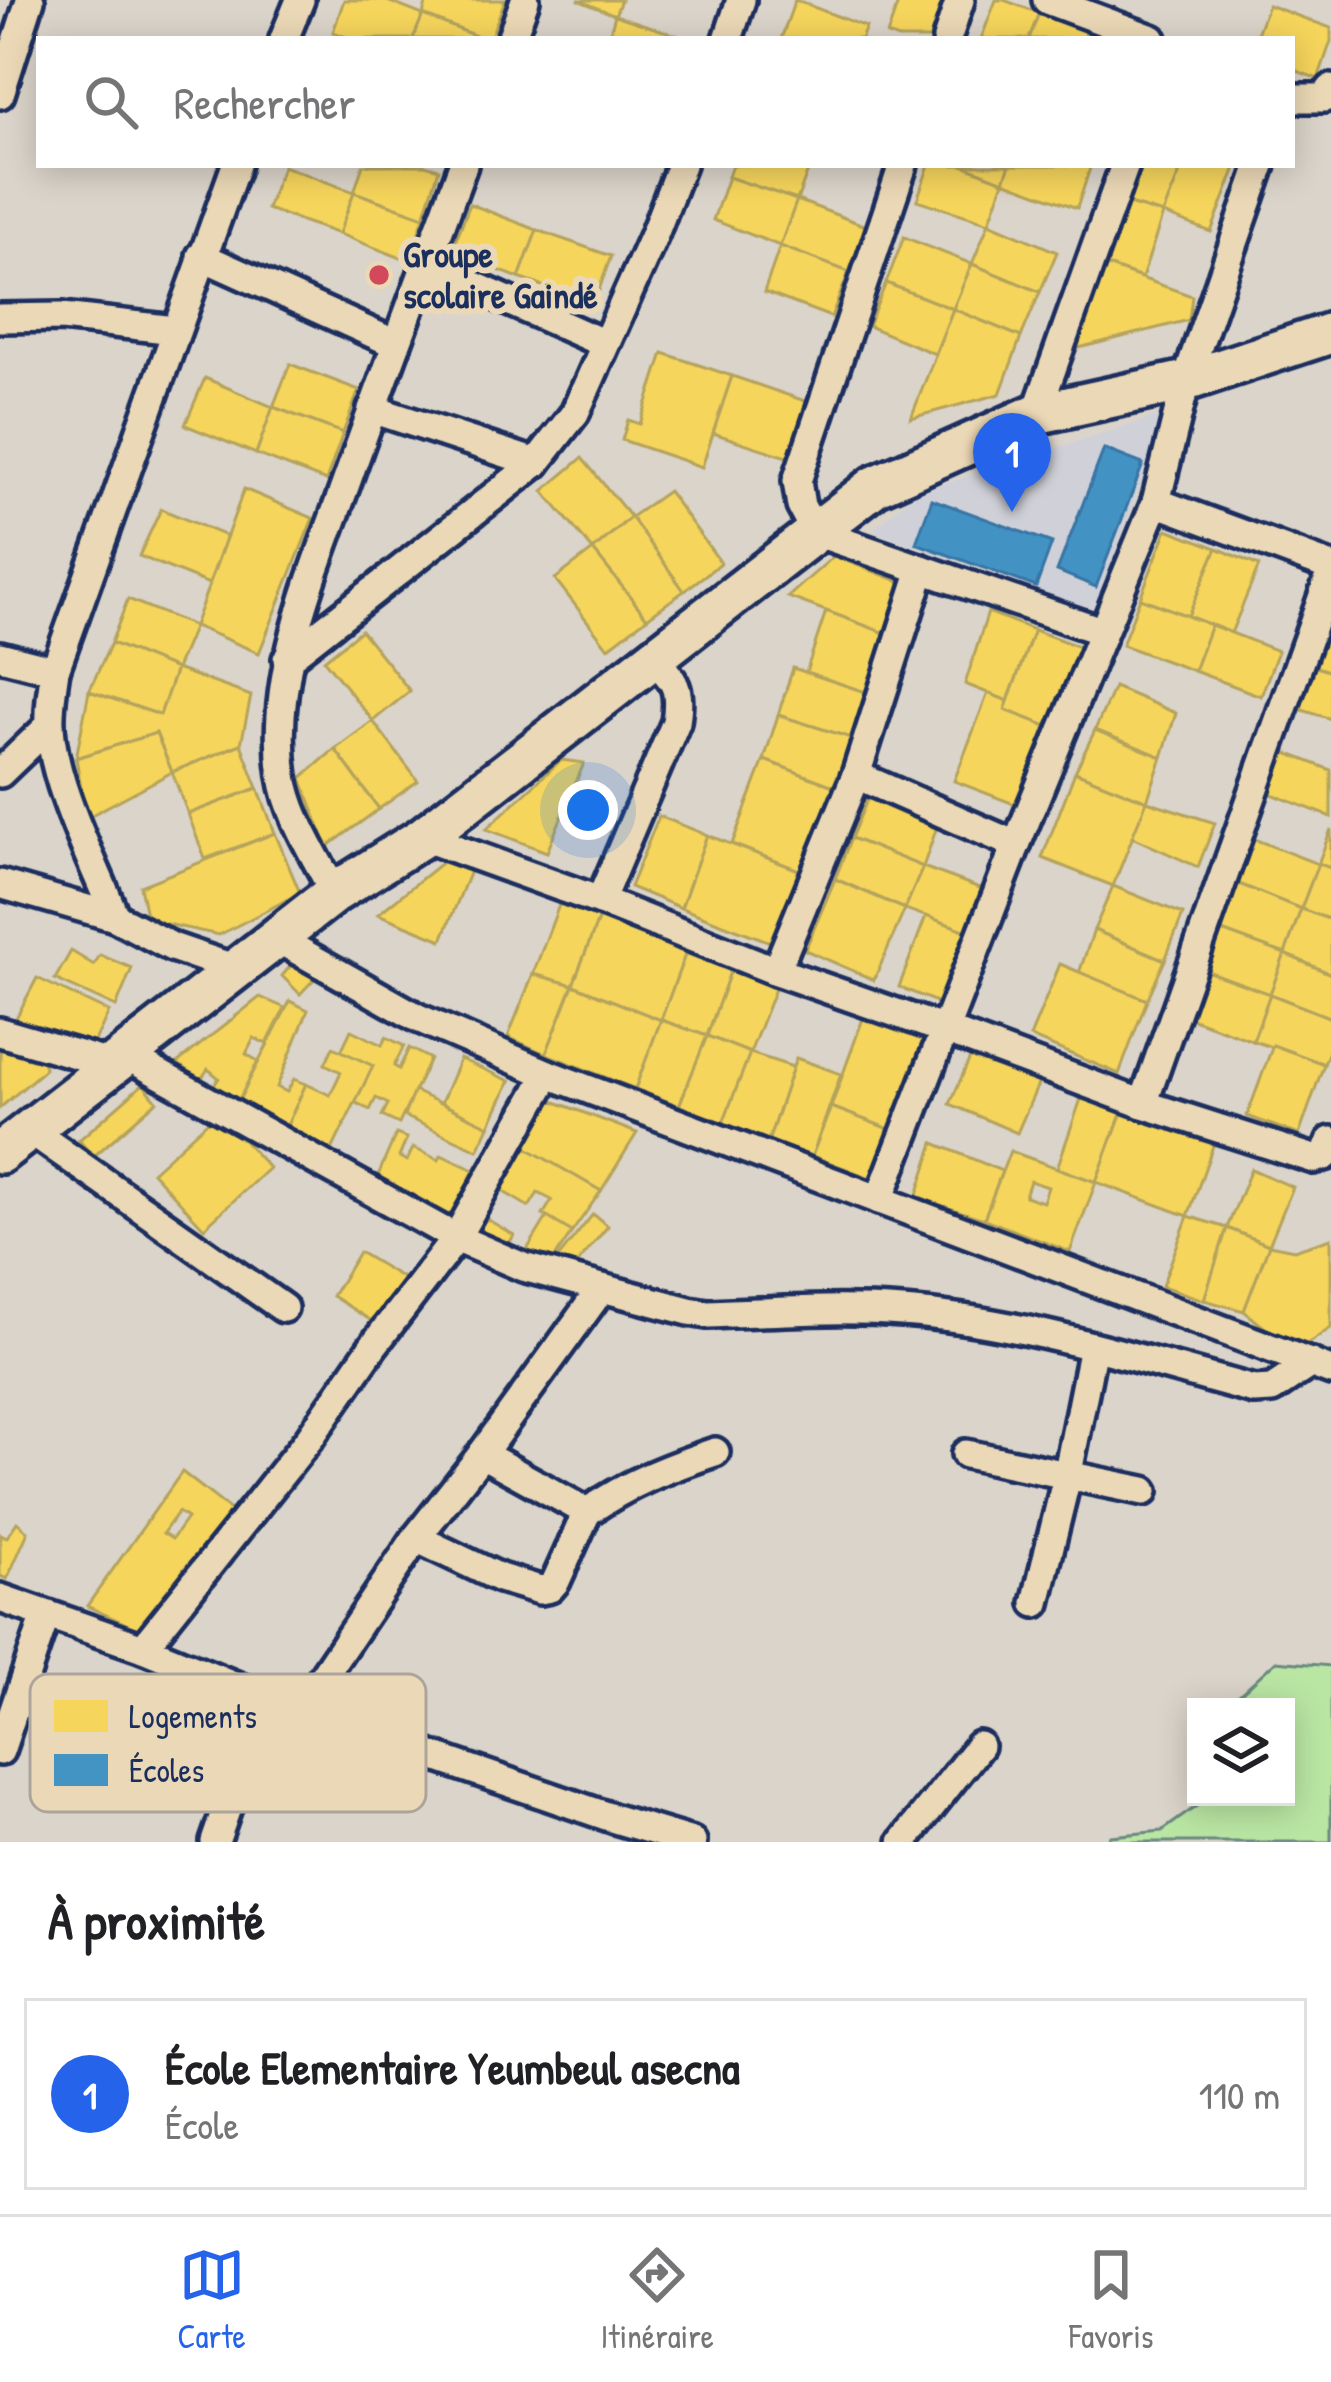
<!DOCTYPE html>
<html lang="fr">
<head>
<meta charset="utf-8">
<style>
	:root { --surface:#fff; --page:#f6f6f6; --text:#202124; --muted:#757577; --line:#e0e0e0; --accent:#2563eb }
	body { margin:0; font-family:"Patrick Hand",sans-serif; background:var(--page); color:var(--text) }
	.controls { position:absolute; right:36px; bottom:36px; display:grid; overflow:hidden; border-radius:0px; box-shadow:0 6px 30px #0003 }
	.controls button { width:108px; height:108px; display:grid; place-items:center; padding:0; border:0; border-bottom:3px solid var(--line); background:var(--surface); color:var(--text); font:60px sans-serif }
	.you { position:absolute; left:588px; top:810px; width:42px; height:42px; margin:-30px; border:9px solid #fff; border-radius:50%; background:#1a73e8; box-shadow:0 0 0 18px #1a73e833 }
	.badge { display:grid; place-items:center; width:78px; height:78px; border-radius:50%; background:var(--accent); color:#fff; font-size:39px; font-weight:700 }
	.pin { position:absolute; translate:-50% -99px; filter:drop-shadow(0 3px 6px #0008) }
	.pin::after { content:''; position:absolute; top:63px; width:42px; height:36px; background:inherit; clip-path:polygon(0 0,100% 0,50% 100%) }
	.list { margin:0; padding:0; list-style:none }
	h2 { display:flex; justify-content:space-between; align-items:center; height:156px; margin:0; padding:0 48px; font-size:51px }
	h2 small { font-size:39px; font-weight:400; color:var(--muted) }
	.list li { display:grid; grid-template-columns:78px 1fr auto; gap:36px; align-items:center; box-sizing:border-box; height:192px; margin:0 24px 24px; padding:0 24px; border:3px solid var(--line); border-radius:0px }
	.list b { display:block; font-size:45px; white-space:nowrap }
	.list p { margin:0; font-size:39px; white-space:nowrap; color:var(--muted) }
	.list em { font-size:39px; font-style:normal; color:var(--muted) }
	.icon { flex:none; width:66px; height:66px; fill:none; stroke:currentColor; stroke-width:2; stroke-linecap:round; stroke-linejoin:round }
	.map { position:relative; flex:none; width:1331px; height:1842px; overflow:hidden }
	.search { position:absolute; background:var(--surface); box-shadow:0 6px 30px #0003; left:36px; right:36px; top:36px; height:132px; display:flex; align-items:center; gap:30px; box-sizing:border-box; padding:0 42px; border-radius:0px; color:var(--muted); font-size:45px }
	.sheet { height:372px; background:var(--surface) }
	nav { display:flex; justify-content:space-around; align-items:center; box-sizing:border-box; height:168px; border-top:3px solid var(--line); background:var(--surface); font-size:33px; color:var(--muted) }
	nav a { display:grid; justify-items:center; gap:6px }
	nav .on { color:var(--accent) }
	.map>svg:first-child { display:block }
	.built { fill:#d0d1d8 }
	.green { fill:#bae6a3; stroke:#6a8a80; stroke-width:3 }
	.homes { fill:#f6d55c; stroke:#b4a35d; stroke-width:3; fill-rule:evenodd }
	.schools { fill:#4393c3; stroke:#3775a5; stroke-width:3 }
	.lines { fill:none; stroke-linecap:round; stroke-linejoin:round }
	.minor-casing { stroke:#1b2f5e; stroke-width:36 }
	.secondary-casing { stroke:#1b2f5e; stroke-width:48 }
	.minor { stroke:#ebd8b6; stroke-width:27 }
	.secondary { stroke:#ebd8b6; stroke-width:39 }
	.poi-dot { fill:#d1495b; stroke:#ebd8b6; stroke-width:4.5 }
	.labels { text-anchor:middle; stroke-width:12; stroke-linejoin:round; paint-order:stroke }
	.poi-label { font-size:36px; font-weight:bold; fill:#1b2f5e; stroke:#ebd8b6; text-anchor:start }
	.key { fill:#ebd8b6; stroke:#ada59c; stroke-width:3 }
	.key-label { font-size:33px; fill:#1b2f5e }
</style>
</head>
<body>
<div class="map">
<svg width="1331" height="1842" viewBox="0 0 1331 1842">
	<rect width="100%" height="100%" fill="#dbd4ca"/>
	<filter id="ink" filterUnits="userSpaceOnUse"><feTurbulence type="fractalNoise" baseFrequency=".00833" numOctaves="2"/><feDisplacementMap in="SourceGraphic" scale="24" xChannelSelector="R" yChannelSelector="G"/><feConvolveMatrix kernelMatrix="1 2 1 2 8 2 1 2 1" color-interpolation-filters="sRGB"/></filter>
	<g filter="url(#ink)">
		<path class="built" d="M1167 413 1094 610 872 531 914 493Z"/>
		<path class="green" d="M1276 1661 1331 1666V1842H1105L1111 1836 1162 1831 1201 1803 1204 1797H1286V1707H1232L1237 1697Z"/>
		<g class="homes">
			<path d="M344 0H385L423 15 413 39H352L333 32Z"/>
			<path d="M427 0H505L490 39H483L423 15Z"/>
			<path d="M578 0H621L615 15Z"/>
			<path d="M795 0 866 27 861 39H781Z"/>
			<path d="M899 0H950L937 39H898L887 35Z"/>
			<path d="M996 0H1004L1039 13 1029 39H981Z"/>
			<path d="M1268 5 1331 28V41L1318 79 1292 69V39H1255Z"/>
			<path d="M1039 13 1087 31 1084 39H1029Z"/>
			<path d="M423 15 483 39H413Z"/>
			<path d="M615 15 688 39H608Z"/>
			<path d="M363 165H425L439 169 424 217 354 192Z"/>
			<path d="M732 165H810L797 200 728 177Z"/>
			<path d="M929 165H963L1004 181 989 223 917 200Z"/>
			<path d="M963 165H1010L1004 181Z"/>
			<path d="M1010 165H1091L1077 208 1004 181Z"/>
			<path d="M1130 165H1183L1163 214 1118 201Z"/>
			<path d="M1183 165H1237L1211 232 1163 214Z"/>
			<path d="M283 166 354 192 339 234 267 209Z"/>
			<path d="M728 177 797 200 780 246 713 220Z"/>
			<path d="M354 192 424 217 409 261 339 234Z"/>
			<path d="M797 200 866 226 849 272 780 246Z"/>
			<path d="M1118 201 1163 214 1142 278 1093 261Z"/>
			<path d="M470 204 537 230 519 278 451 252Z"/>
			<path d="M989 223 1057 252 1040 292 972 264Z"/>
			<path d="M537 230 611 256 594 304 519 278Z"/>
			<path d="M904 237 972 264 953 309 886 283Z"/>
			<path d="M780 246 849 272 831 317 764 292Z"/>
			<path d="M1093 261 1192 296 1189 320 1059 353Z"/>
			<path d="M972 264 1040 292 1021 337 953 309Z"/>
			<path d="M886 283 953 309 935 354 868 326Z"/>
			<path d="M953 309 1021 337 1000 394 911 418Z"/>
			<path d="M663 353 732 376 702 467 622 440 628 420 640 424Z"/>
			<path d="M290 364 359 390 343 433 273 407Z"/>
			<path d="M732 376 808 402 790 458 713 433Z"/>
			<path d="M205 378 273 407 256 454 185 425Z"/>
			<path d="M273 407 343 433 326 481 256 454Z"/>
			<path d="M582 458 631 517 593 550 543 491Z"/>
			<path d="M244 489 313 518 259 653 194 626Z"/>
			<path d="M668 491 721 563 684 591 631 517Z"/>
			<path d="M161 509 226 536 209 584 139 556Z"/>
			<path d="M631 517 684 591 647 618 593 550Z"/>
			<path d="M1167 529 1217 548 1188 616 1140 598Z"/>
			<path d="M1217 548 1259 566 1231 633 1188 616Z"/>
			<path d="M593 550 647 618 608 648 555 579Z"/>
			<path d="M834 556 904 583 885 633 788 597Z"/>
			<path d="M1140 598 1211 625 1194 671 1122 645Z"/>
			<path d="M128 599 194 626 176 669 111 643Z"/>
			<path d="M826 611 885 633 865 692 806 672Z"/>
			<path d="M988 612 1034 630 1008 701 965 684Z"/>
			<path d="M1331 620V672L1313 666Z"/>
			<path d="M1211 625 1278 651 1261 696 1194 671Z"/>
			<path d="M361 630 410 691 373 721 324 660Z"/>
			<path d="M1034 630 1080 647 1052 728 1005 710Z"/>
			<path d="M111 643 176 669 160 715 89 691Z"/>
			<path d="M1313 666 1331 672V719L1299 709Z"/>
			<path d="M793 668 865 692 854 739 778 715Z"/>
			<path d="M176 669 251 696 241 744 172 772 156 733 76 758 89 691 160 715Z"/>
			<path d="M1114 687 1176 713 1162 757 1095 730Z"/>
			<path d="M988 693 1008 701 1005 710 1052 728 1022 807 954 781Z"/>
			<path d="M778 715 854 739 836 787 764 760Z"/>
			<path d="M373 721 418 781 379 809 335 749Z"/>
			<path d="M1095 730 1162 757 1147 801 1075 772Z"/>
			<path d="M156 733 172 772 86 818 76 758Z"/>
			<path d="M241 744 258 788 188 814 172 772Z"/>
			<path d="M335 749 379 809 327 847 301 778Z"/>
			<path d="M1284 752 1331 770V817L1269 793Z"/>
			<path d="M561 760 584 763 547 852 486 829Z"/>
			<path d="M764 760 836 787 804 872 732 844Z"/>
			<path d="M1075 772 1147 801 1113 886 1042 858Z"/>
			<path d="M258 788 275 833 205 859 188 814Z"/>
			<path d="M869 795 939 821 923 867 851 838Z"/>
			<path d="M1147 801 1215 823 1198 867 1132 837Z"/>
			<path d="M659 816 707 835 681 908 630 887Z"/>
			<path d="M1331 829V868L1318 864Z"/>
			<path d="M275 833 300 893 219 935 147 920 140 886Z"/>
			<path d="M707 835 804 872 773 943 681 908Z"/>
			<path d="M851 838 923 867 905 909 835 879Z"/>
			<path d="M1251 838 1318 864 1301 909 1234 882Z"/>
			<path d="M445 860 470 871 442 940 378 914Z"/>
			<path d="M1318 864 1331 868V920L1301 909Z"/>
			<path d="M923 867 988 891 972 933 905 909Z"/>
			<path d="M835 879 905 909 874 980 805 950Z"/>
			<path d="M1234 882 1301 909 1285 954 1216 929Z"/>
			<path d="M1113 886 1183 914 1165 960 1094 930Z"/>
			<path d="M562 897 600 915 573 985 533 974Z"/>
			<path d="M1301 909 1331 920V974L1285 954Z"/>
			<path d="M600 915 688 947 661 1020 573 985Z"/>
			<path d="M926 916 972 933 946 1006 899 987Z"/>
			<path d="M1216 929 1285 954 1270 994 1201 969Z"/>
			<path d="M1094 930 1165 960 1147 1000 1079 973Z"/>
			<path d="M688 947 733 964 707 1036 661 1020Z"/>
			<path d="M71 951 94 965 100 955 132 968 116 1007 55 979Z"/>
			<path d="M1285 954 1331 974V1018L1270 994Z"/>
			<path d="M299 956 321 972 300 994 282 976Z"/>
			<path d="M733 964 778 981 750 1053 707 1036Z"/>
			<path d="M1060 964 1147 1000 1119 1074 1030 1037Z"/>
			<path d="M1201 969 1270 994 1253 1041 1185 1016Z"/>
			<path d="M533 974 573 985 546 1054 508 1037Z"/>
			<path d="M37 978 109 1012 93 1045 15 1020Z"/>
			<path d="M573 985 661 1020 635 1089 546 1054Z"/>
			<path d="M1270 994 1331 1018V1046L1324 1064 1253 1041Z"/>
			<path d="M260 997 285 1008 267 1044 254 1038 246 1054 258 1061 236 1106 210 1091 219 1078 208 1069 199 1082 177 1063Z"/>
			<path d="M290 1001 308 1010 277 1087 287 1092 294 1079 306 1084 285 1130 236 1106Z"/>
			<path d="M865 1013 934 1038 897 1132 831 1107Z"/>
			<path d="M661 1020 707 1036 679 1106 635 1089Z"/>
			<path d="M351 1030 382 1045 386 1037 404 1046 394 1066 399 1069 409 1048 430 1059 399 1124 382 1116 388 1104 376 1098 370 1110 355 1102 373 1066 341 1051Z"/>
			<path d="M707 1036 750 1053 723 1123 679 1106Z"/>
			<path d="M0 1042 42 1056 45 1069 0 1108Z"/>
			<path d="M1273 1045 1324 1064 1299 1135 1247 1116Z"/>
			<path d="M333 1047 373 1066 331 1152 285 1130 306 1084 330 1095 341 1072 325 1064Z"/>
			<path d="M973 1051 1040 1080 1017 1133 950 1104Z"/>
			<path d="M750 1053 793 1067 768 1142 723 1123Z"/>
			<path d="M796 1058 841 1074 812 1156 768 1142Z"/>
			<path d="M460 1059 510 1081 489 1126 441 1103Z"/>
			<path d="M143 1084 157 1101 93 1157 79 1140Z"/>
			<path d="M414 1091 489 1126 478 1150 404 1116Z"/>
			<path d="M1082 1096 1123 1109 1096 1182 1057 1168Z"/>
			<path d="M548 1099 637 1133 601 1191 523 1146Z"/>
			<path d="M831 1107 897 1132 878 1181 812 1156Z"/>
			<path d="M1123 1109 1214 1143 1188 1216 1096 1182Z"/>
			<path d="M218 1112 269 1168 204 1228 152 1172Z"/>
			<path d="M396 1134 407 1138 399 1157 407 1161 413 1148 439 1160 441 1155 474 1170 451 1220 376 1180Z"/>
			<path d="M934 1143 1002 1171 984 1219 916 1198Z"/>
			<path d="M523 1146 601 1191 572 1232 543 1215 552 1200 538 1193 529 1207 497 1188Z"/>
			<path d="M1010 1151 1096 1182 1070 1252 984 1219ZM1030 1181 1048 1187 1043 1202 1025 1196Z"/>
			<path d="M1251 1169 1293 1187 1269 1245 1227 1228Z"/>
			<path d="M478 1214 514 1235 506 1249 470 1228Z"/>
			<path d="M593 1214 608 1226 568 1275 554 1263Z"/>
			<path d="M1188 1216 1227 1228 1204 1300 1162 1286Z"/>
			<path d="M547 1217 572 1232 548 1268 522 1258Z"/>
			<path d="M1227 1228 1269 1245 1244 1311 1204 1300Z"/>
			<path d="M1331 1238V1328L1295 1352 1244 1311 1269 1245 1294 1250Z"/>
			<path d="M359 1252 406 1280 378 1325 332 1296Z"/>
			<path d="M182 1472 232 1511 148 1634 87 1606ZM178 1512 187 1518 172 1539 163 1533Z"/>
			<path d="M17 1522 28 1532 7 1579 0 1576V1534L7 1537Z"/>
		</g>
		<g class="schools">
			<path d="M1104 449 1143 464 1096 587 1057 571Z"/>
			<path d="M932 499 1052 543 1036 587 916 543Z"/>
		</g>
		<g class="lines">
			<defs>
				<g id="minor">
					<path d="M1047 0 1152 39"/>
					<path d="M284 39 300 0"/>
					<path d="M511 39 525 0"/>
					<path d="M728 39 741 0"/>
					<path d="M947 39 960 0"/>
					<path d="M0 94 30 0"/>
					<path d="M1292 98H1324L1331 89"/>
					<path d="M236 165 55 670C52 689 49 708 50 727 54 787 93 861 115 917L172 947 236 969"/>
					<path d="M903 165 797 481 801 506 815 532 1101 631"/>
					<path d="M201 256 396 344"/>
					<path d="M425 264 605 344"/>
					<path d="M0 318 62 317 175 330"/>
					<path d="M372 409 536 463"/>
					<path d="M1036 414 1125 165"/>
					<path d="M1156 502 1331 567"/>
					<path d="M0 656 55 670"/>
					<path d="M287 659 536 463 575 413 654 235 681 165"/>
					<path d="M0 773 50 725"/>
					<path d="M856 775 1016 845"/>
					<path d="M423 837 600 901 776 971 945 1030 1143 1104 1314 1159 1325 1156 1331 1141"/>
					<path d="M0 884 115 917"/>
					<path d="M334 893C316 856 289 817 283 776 268 675 316 569 349 475 386 371 425 268 463 165"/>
					<path d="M600 901 676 722C681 688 676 682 653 658"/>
					<path d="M276 938 418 1018 548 1074 1331 1371"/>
					<path d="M776 971 856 775 922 569"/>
					<path d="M0 1032 113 1065"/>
					<path d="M125 1055 456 1238 523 1267 689 1311 707 1314C772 1312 837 1307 902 1312 1022 1321 1138 1359 1254 1390L1272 1389 1311 1363"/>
					<path d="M1143 1104 1331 573"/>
					<path d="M30 1130 283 1308"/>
					<path d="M879 1200 1016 845 1156 502 1186 381 1261 165"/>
					<path d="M482 1454 587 1512C629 1483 667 1468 715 1452"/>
					<path d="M966 1454 1144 1491"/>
					<path d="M416 1538 500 1578 540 1590 550 1588 556 1581 587 1512"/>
					<path d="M0 1598 143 1648 265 1698 615 1819 692 1842"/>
					<path d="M1036 1603 1067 1477 1093 1347"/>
					<path d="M143 1648 309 1439 373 1346 456 1238 548 1074"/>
					<path d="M301 1709 416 1538 482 1454 602 1288"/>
					<path d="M0 1751 46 1615"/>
					<path d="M215 1842 265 1698"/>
					<path d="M903 1842 979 1746"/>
				</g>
				<path id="secondary" d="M0 1153 334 893 423 837 875 486 1036 414 1186 381 1331 333"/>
			</defs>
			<use href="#minor" class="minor-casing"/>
			<use href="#secondary" class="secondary-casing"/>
			<use href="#minor" class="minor"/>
			<use href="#secondary" class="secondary"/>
		</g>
	</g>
	<circle class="poi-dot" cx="379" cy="275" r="12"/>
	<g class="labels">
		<g class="poi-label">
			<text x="403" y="267">Groupe<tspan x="403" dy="41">scolaire Gaindé</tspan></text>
		</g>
	</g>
	<rect x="30" y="1674" width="396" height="138" rx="18" class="key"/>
	<rect x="54" y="1700" width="54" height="32" fill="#f6d55c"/>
	<rect x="54" y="1754" width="54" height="32" fill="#4393c3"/>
	<g class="key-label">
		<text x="129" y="1728">Logements</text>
		<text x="129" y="1782">Écoles</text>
	</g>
</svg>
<div class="controls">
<button><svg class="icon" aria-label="layers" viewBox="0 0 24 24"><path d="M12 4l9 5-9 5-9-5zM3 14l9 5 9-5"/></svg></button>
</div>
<div class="you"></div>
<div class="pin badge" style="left:1012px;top:512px">1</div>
<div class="search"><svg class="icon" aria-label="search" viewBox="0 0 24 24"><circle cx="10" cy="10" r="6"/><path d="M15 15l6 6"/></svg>Rechercher</div>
</div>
<section class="sheet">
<h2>À proximité<small></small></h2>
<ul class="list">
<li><span class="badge">1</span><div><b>École Elementaire Yeumbeul asecna</b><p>École</p></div><em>110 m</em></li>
</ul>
</section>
<nav>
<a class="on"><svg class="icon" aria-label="map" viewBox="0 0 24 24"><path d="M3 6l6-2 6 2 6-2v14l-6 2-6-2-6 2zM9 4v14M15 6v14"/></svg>Carte</a>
<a><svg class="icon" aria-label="directions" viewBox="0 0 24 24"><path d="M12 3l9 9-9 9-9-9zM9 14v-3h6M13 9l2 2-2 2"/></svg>Itinéraire</a>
<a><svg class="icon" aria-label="saved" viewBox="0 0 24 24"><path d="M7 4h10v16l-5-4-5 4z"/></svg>Favoris</a>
</nav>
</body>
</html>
